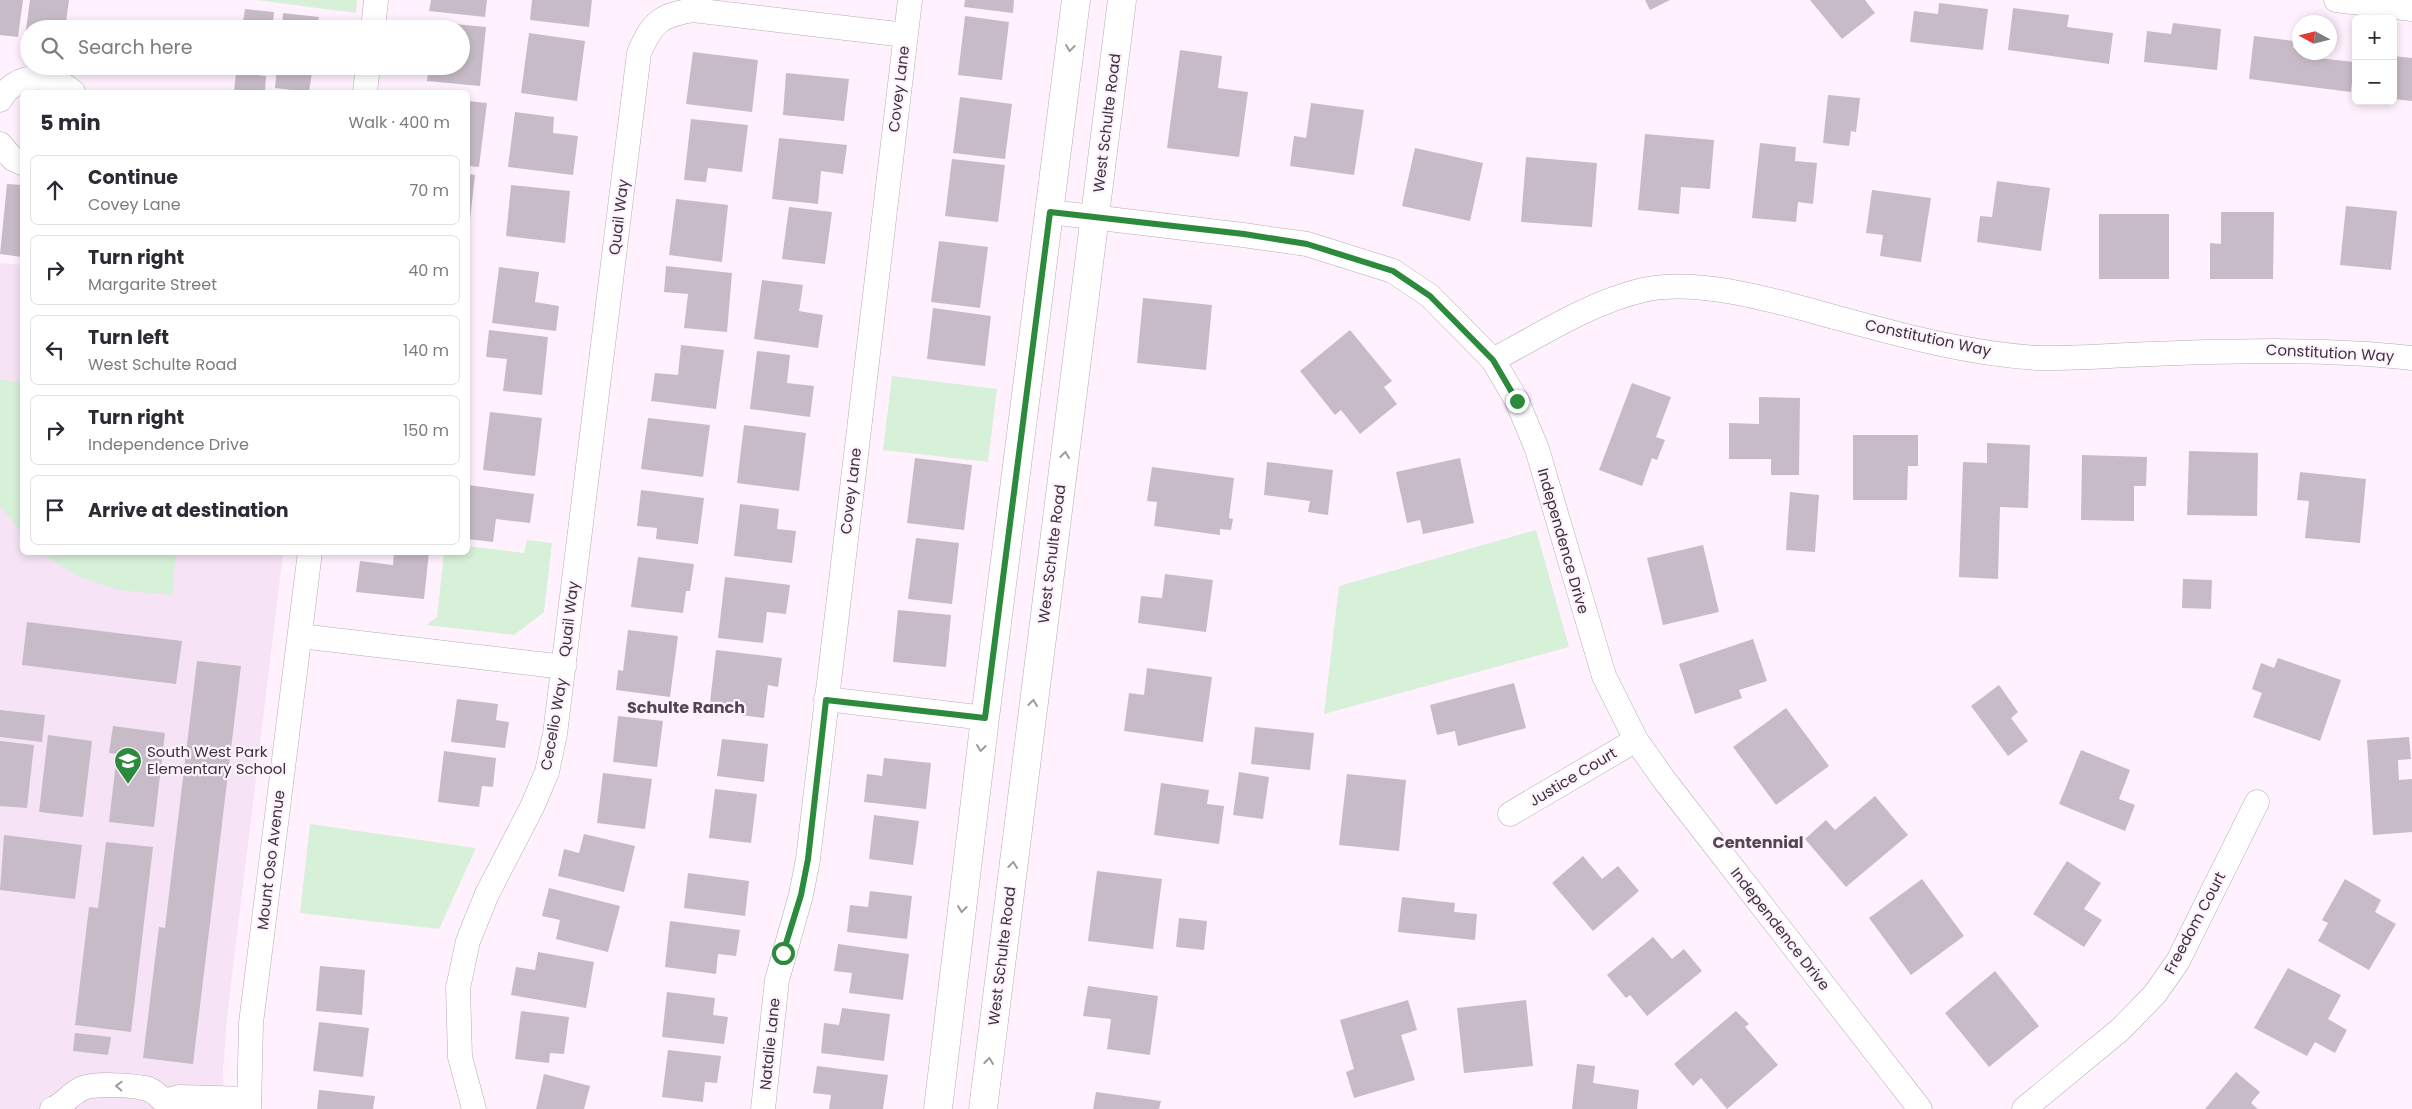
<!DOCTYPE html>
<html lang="en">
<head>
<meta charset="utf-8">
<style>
	:root { --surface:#fff; --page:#f7f7f7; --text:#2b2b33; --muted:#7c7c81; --line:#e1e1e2 }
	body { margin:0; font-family:Poppins,sans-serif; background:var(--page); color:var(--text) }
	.controls { position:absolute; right:15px; top:15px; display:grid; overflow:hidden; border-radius:8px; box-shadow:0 2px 8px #0003 }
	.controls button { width:45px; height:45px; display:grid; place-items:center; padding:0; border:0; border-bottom:1px solid var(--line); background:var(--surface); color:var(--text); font:25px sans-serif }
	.compass { position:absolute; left:2292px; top:15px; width:45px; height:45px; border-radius:50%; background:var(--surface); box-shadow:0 2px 8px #0003; rotate:277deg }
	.stop { position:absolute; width:15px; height:15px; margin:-11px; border:4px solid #2c8a3c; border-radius:50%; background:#fff }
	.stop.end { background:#2c8a3c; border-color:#fff; box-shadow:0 1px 5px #0008 }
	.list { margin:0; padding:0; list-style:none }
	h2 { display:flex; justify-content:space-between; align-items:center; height:65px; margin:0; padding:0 20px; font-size:21px }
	h2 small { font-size:16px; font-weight:400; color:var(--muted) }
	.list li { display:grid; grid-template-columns:32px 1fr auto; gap:15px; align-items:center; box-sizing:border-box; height:70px; margin:0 10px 10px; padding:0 10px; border:1px solid var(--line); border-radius:8px }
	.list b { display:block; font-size:19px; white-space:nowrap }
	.list p { margin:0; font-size:16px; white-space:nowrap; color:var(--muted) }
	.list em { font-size:16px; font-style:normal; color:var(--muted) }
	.icon { flex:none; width:28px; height:28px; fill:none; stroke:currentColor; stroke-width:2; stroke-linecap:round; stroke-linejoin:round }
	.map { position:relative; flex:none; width:2412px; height:1109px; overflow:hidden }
	.search { position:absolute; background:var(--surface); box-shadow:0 2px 8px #0003; left:20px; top:20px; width:450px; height:55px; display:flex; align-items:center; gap:12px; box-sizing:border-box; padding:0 18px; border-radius:28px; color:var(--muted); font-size:19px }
	.panel { position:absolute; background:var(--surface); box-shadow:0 2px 8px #0003; left:20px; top:90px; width:450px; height:465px; border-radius:8px }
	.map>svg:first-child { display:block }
	.built { fill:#f6e3f6 }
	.green { fill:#d7f0d8 }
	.building { fill:#c8bbc8 }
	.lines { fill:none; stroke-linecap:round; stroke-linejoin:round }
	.minor-casing { stroke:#b7abb7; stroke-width:25 }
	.major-casing { stroke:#b7abb7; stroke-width:29 }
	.minor { stroke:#fff; stroke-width:24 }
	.major { stroke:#fff; stroke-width:28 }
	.oneway { stroke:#9c9a9c }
	.route { stroke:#2c8a3c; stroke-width:6 }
	.labels { text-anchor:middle; stroke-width:4.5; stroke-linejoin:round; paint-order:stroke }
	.street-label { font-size:15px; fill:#3a353a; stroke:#fff1fe }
	.poi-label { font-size:15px; fill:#3a353a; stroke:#fff1fe; text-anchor:start }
	.neighbourhood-label { font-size:16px; font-weight:bold; fill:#514751; stroke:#fff1fe }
</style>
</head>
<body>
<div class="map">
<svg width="2412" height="1109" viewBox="0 0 2412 1109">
	<rect width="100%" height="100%" fill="#fff1fe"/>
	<path class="built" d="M0 263 22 265V552L283 553 227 1018 223 1071 224 1109H0Z"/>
	<g class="green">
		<path d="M256 0H357L356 13Z"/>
		<path d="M892 376 997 389 988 462 883 450Z"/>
		<path d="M0 380 22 382V533L0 506Z"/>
		<path d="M1536 530 1569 647 1324 714 1339 586Z"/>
		<path d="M527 540 552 543 544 612 514 635 426 625 437 617 444 553 468 552V546L524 553Z"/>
		<path d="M42 553H176L172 595 119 590 75 575Z"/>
		<path d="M310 824 476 848 439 929 300 913Z"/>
	</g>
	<g class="building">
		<path d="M0 0H23L18 37 0 35Z"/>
		<path d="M30 0H69L65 29H29V52H23Z"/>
		<path d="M431 0H487L485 17 429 11Z"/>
		<path d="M532 0H592L589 27 530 20Z"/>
		<path d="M965 0H1014L1013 13 964 7Z"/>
		<path d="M1645 0H1670L1650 10Z"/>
		<path d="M1810 0H1865L1875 13 1842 39Z"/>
		<path d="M1939 3 1988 9 1983 50 1910 42 1914 11 1938 14Z"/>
		<path d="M2013 8 2069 15 2067 27 2113 33 2109 64 2008 50Z"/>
		<path d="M245 9 274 12 272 29H242Z"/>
		<path d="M283 13 319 17 317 29H282Z"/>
		<path d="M965 16 1009 22 1002 80 958 75Z"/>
		<path d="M433 22 486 27 480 86 427 81 429 66H461V29H432Z"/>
		<path d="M2173 23 2221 29 2217 70 2144 62 2147 31 2171 34Z"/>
		<path d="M529 33 585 41 577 101 521 93Z"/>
		<path d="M2254 36 2294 41 2293 48 2300 49V52H2319L2318 58 2354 62 2351 92 2249 79Z"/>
		<path d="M1180 50 1222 56 1218 88 1248 92 1239 157 1167 148Z"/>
		<path d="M693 52 758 60 752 112 686 104Z"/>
		<path d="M2393 56 2412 58V101L2393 99Z"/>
		<path d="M277 66H313L309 92 275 88Z"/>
		<path d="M236 73 266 76 265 92H234Z"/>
		<path d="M786 73 849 79 844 121 783 115Z"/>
		<path d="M1828 95 1860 98 1856 132 1851 131 1849 146 1823 143Z"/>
		<path d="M960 97 1012 104 1005 159 953 153Z"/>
		<path d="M468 101 487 103 479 167 468 166Z"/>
		<path d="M1311 103 1364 110 1354 175 1290 166 1294 136 1306 138Z"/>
		<path d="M515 112 554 117 553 133 578 136 573 175 508 167Z"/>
		<path d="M691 119 748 125 742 172 708 168 706 182 684 180Z"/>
		<path d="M1645 134 1714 140 1710 189 1681 187 1679 214 1638 210Z"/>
		<path d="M779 138 847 145 843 174 821 171 818 204 772 199Z"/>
		<path d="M1760 143 1796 147 1795 161 1817 163 1813 204 1798 202 1796 222 1752 218Z"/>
		<path d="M1415 148 1483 163 1470 221 1402 206Z"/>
		<path d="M1526 157 1597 163 1592 227 1521 222Z"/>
		<path d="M952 159 1005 165 998 222 945 216Z"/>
		<path d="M468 174 475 175 469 228H468Z"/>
		<path d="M1997 181 2050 188 2041 251 1977 242 1980 216 1992 217Z"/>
		<path d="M7 184 22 185V257L0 254Z"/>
		<path d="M511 185 570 191 565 243 506 236Z"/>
		<path d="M1872 190 1931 198 1921 262 1880 256 1883 235 1866 233Z"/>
		<path d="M676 199 728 205 722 262 669 255Z"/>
		<path d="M2346 206 2397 211 2391 270 2340 265Z"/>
		<path d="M789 207 832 212 825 264 782 259Z"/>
		<path d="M2221 212H2274L2273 279H2210V243L2221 244Z"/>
		<rect x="2099" y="214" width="70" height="65"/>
		<path d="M939 241 988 247 980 308 931 302Z"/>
		<path d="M666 266 732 273 727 332 684 328 688 294 664 292Z"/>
		<path d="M499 267 539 272 535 302 559 306 556 331 492 323Z"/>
		<path d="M762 280 803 285 799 311 823 315 818 348 754 339Z"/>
		<path d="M1143 298 1212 305 1206 370 1137 363Z"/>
		<path d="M933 308 991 316 985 366 927 359Z"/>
		<path d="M489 330 548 337 542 395 503 391 507 359 486 357Z"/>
		<path d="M1350 330 1392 381 1384 387 1397 404 1360 434 1341 410 1335 415 1300 371Z"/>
		<path d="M681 345 724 350 716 409 651 401 655 373 678 375Z"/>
		<path d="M757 351 790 355 787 383 814 386 810 417 750 409Z"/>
		<path d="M1632 383 1671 397 1656 437 1665 440 1657 460 1652 458 1642 486 1599 470Z"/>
		<path d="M1759 397 1800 398 1799 475H1771V459H1729V423L1759 424Z"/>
		<path d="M490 412 542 418 535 476 483 470Z"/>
		<path d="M648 418 710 425 703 477 641 469Z"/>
		<path d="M744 425 806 433 799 491 737 483Z"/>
		<path d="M1853 435H1918V466H1908L1907 500H1853Z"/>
		<path d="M1987 443 2030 445 2028 508 2000 507 1998 579 1959 577 1963 462 1987 463Z"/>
		<path d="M2189 451 2258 453 2257 516 2187 515Z"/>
		<path d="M2082 455 2147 457 2146 486H2134V521L2081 520Z"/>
		<path d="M915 458 972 465 964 530 907 523Z"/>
		<path d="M1460 458 1474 523 1423 534 1420 520 1407 523 1396 472Z"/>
		<path d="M1267 462 1333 470 1328 515 1308 512 1310 501 1264 495Z"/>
		<path d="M1152 467 1234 478 1229 518 1233 519 1231 530 1220 529V535L1154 526 1157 502 1147 501Z"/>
		<path d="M2300 472 2366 479 2360 543 2305 538 2309 501 2297 500Z"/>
		<path d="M468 485 534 494 530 523 496 519 493 542 468 539Z"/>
		<path d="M641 490 704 498 698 544 656 539 657 528 637 526Z"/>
		<path d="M1790 492 1819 495 1815 552 1786 550Z"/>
		<path d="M740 504 779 509 777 529 796 531 792 563 734 556Z"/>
		<path d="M916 538 959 543 952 604 908 599Z"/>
		<path d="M1703 545 1719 612 1663 625 1647 558Z"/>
		<path d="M394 552H429L424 599 356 592 360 561 393 565Z"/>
		<path d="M638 557 694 564 690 591H686L683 613 631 607Z"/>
		<path d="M1165 574 1213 580 1206 632 1138 623 1141 596 1162 598Z"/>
		<path d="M725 577 790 585 786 614 767 612 763 643 718 638Z"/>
		<path d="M2183 579 2212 580 2211 609 2182 608Z"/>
		<path d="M898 610 951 615 946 667 893 662Z"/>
		<path d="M27 622 182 641 176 684 22 665Z"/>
		<path d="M628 630 678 636 670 697 616 690 618 670 623 671Z"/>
		<path d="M1753 639 1767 681 1739 690 1742 698 1695 714 1679 664Z"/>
		<path d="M716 650 782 658 778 687 768 685 764 718 709 711Z"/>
		<path d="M2278 658 2341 680 2320 741 2253 717 2262 693 2252 689 2261 663 2274 668Z"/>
		<path d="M197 661 241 666 193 1064 143 1058 159 927 165 928Z"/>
		<path d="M1147 668 1212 677 1203 742 1124 731 1129 693 1144 695Z"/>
		<path d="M1514 683 1526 728 1458 746 1455 731 1437 735 1430 705Z"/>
		<path d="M1999 685 2018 712 2011 718 2028 741 2008 756 1971 706Z"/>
		<path d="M457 699 498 704 496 720 509 722 505 748 451 742Z"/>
		<path d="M1786 708 1829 766 1776 805 1733 747Z"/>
		<path d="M0 710 45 715 42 742 0 737Z"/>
		<path d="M618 716 663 721 657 767 613 762Z"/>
		<path d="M113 726 165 733 154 827 109 822 117 754 109 753Z"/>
		<path d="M1255 727 1314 733 1310 770 1251 764Z"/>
		<path d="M48 735 92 741 83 817 39 812Z"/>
		<path d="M2409 737 2411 759 2398 760 2399 780 2412 779V832L2373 835 2367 740Z"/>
		<path d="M722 739 768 744 764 782 717 776Z"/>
		<path d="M0 741 34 745 27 808 0 806Z"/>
		<path d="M2081 750 2130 770 2119 799 2135 805 2125 831 2059 804Z"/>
		<path d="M444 751 496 758 493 787 482 786 479 807 438 802Z"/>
		<path d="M884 758 931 763 926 809 864 802 867 774 882 776Z"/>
		<path d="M1239 772 1269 777 1263 819 1233 815Z"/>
		<path d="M603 773 652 779 645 829 597 823Z"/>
		<path d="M1347 774 1406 780 1399 851 1339 845Z"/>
		<path d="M1161 783 1209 790 1207 804 1224 806 1219 844 1154 835Z"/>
		<path d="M715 789 757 794 751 843 709 838Z"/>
		<path d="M1875 796 1908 835 1846 887 1805 839 1826 820 1835 830Z"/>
		<path d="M874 815 919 821 913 865 869 859Z"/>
		<path d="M584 834 635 846 624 892 558 876 564 849 579 853Z"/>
		<path d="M4 835 82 845 75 899 0 890Z"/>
		<path d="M106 842 153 847 131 1032 75 1025 89 907 98 908Z"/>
		<path d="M1583 856 1602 879 1618 866 1639 891 1593 931 1552 883Z"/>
		<path d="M2067 861 2101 883 2084 909 2102 920 2084 947 2033 914Z"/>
		<path d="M1097 871 1162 879 1153 949 1088 941Z"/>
		<path d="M688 873 749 881 745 916 684 908Z"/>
		<path d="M1922 879 1964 936 1911 975 1869 918Z"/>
		<path d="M2345 879 2381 900 2375 912 2396 924 2369 970 2318 941 2328 923 2322 920Z"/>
		<path d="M549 888 620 906 608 952 556 939 560 920 542 916Z"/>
		<path d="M870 891 912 896 907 939 847 932 850 905 868 907Z"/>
		<path d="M1402 897 1455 903 1454 912 1477 914 1475 940 1398 932Z"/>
		<path d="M1179 918 1207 921 1204 950 1176 947Z"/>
		<path d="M670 921 740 930 736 956 718 954 716 974 665 967Z"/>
		<path d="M1653 937 1672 959 1684 949 1702 971 1647 1016 1630 995 1626 998 1607 975Z"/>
		<path d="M838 944 909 954 903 1000 849 993 852 973 834 971Z"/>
		<path d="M538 952 594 962 586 1008 511 995 516 967 535 970Z"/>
		<path d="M320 966 365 970 362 1015 316 1011Z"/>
		<path d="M2288 968 2341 995 2328 1019 2347 1030 2335 1053 2315 1042 2307 1056 2254 1028Z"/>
		<path d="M1995 971 2039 1026 1989 1067 1945 1013Z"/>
		<path d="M1088 986 1158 996 1150 1055 1107 1049 1111 1019 1083 1016Z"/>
		<path d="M667 992 715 998 713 1015 728 1017 724 1044 662 1037Z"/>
		<path d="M1408 1000 1417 1030 1401 1035 1415 1080 1354 1098 1346 1072 1354 1069 1340 1020Z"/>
		<path d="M1526 1000 1533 1066 1464 1073 1457 1008Z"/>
		<path d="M842 1008 890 1014 884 1061 821 1053 824 1023 839 1025Z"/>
		<path d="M521 1011 569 1017 564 1054 550 1053 549 1063 515 1059Z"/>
		<path d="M1736 1011 1749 1024 1745 1027 1778 1065 1727 1109 1701 1078 1693 1086 1674 1064Z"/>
		<path d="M319 1022 369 1028 363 1077 313 1071Z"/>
		<path d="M75 1033 111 1037 108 1055 73 1051Z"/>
		<path d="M668 1050 721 1056 717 1083 705 1082 703 1102 662 1097Z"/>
		<path d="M1577 1064 1595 1066 1593 1083 1639 1090 1637 1109H1572Z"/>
		<path d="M817 1066 888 1075 883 1109H829L831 1095 813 1093Z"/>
		<path d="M2236 1072 2260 1092 2251 1103 2258 1109H2205Z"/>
		<path d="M544 1074 590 1086 584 1109H536Z"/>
		<path d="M319 1090 375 1096 373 1109H317Z"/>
		<path d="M1096 1092 1161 1101 1159 1109H1093Z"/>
	</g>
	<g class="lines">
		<defs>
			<g id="minor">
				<path d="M2336 0 2412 9"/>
				<path d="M373 29 376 0"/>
				<path d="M365 92 368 66"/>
				<path d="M0 100C16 72 51 72 73 92"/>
				<path d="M0 144 13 159 22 163"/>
				<path d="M1050 212 1243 235 1307 244 1393 271 1430 296 1493 360 1517 401 1537 449 1604 676 1636 740 1665 781 1920 1109"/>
				<path d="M1493 360C1542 334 1589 303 1643 290 1701 277 1782 303 1838 318 1904 336 1970 354 2038 358 2075 359 2114 355 2152 354 2239 351 2325 348 2412 358"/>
				<path d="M300 636 564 667"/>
				<path d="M826 699 985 718"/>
				<path d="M1510 814 1636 740"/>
				<path d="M52 1109C64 1105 70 1094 81 1089 93 1083 131 1085 144 1088 152 1089 158 1095 164 1101L179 1097 249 1099"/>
				<path d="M249 1109 251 1023 310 552"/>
				<path d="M474 1109 460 1057 458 988 468 941 487 894 532 807 547 772 555 734 639 53C653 21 660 16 693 10L905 35"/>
				<path d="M763 1109 777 980 801 895 808 859 910 0"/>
				<path d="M2024 1109 2121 1029 2155 994 2178 961 2257 802"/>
			</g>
			<g id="major">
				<path d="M938 1109 985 718 1076 0"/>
				<path d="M983 1109 1122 0"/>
			</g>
		</defs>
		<use href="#minor" class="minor-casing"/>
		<use href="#major" class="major-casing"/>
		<use href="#minor" class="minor"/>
		<use href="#major" class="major"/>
	</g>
	<defs><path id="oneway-chevron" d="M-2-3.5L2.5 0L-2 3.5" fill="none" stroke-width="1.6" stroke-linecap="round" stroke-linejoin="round" transform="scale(1.25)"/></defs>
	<g class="oneway">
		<use href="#oneway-chevron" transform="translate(1070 48) rotate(97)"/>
		<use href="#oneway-chevron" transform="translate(1065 455) rotate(-83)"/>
		<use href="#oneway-chevron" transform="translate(1033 703) rotate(-83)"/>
		<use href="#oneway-chevron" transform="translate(981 748) rotate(97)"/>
		<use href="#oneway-chevron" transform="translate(1013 865) rotate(-83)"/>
		<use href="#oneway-chevron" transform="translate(962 909) rotate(97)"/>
		<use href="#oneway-chevron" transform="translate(989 1061) rotate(-83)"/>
		<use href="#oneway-chevron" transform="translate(119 1086) rotate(-177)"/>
	</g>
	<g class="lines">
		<path class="route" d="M783 953 801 895 808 859 826 700 985 718 1050 212 1244 234 1307 244 1393 271 1430 296 1493 360 1517 401"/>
	</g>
	<defs>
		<symbol id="school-pin" viewBox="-11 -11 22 30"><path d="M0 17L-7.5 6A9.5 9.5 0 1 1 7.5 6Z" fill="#2c8a3c" stroke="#fff1fe"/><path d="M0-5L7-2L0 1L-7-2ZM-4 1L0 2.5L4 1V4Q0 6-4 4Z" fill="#fff"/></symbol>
	</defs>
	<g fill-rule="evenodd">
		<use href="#school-pin" x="112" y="745" width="32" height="43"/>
	</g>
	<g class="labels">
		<g class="street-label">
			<text transform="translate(899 89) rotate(-83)" y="5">Covey Lane</text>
			<text transform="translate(1107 123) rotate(-83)" y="5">West Schulte Road</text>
			<text transform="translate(619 217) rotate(-83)" y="5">Quail Way</text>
			<text transform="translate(1928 338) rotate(12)" y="5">Constitution Way</text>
			<text transform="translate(2330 353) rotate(3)" y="5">Constitution Way</text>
			<text transform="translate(851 491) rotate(-83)" y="5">Covey Lane</text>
			<text transform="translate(1563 541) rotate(74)" y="5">Independence Drive</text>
			<text transform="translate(1052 554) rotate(-83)" y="5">West Schulte Road</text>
			<text transform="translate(569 619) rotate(-83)" y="5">Quail Way</text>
			<text transform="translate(554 724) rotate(-80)" y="5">Cecelio Way</text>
			<text transform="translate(1573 777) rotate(-31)" y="5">Justice Court</text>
			<text transform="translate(271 860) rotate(-83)" y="5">Mount Oso Avenue</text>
			<text transform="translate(2195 923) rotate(-62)" y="5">Freedom Court</text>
			<text transform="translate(1780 929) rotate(52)" y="5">Independence Drive</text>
			<text transform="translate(1002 956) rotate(-83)" y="5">West Schulte Road</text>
			<text transform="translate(770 1044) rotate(-84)" y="5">Natalie Lane</text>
		</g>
		<g class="poi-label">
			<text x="147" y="757">South West Park<tspan x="147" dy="17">Elementary School</tspan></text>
		</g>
		<g class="neighbourhood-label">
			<text x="686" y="713">Schulte Ranch</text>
			<text x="1758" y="848">Centennial</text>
		</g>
	</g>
</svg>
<div class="controls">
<button>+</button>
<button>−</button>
</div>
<svg class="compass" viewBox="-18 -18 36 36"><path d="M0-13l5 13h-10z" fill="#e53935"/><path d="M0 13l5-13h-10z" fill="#7c7c81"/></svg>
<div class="stop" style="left:783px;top:953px"></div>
<div class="stop end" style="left:1517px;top:401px"></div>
<div class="search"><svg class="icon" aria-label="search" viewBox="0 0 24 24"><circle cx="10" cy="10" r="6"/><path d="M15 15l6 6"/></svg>Search here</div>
<section class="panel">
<h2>5 min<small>Walk · 400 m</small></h2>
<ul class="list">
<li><svg class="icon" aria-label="ahead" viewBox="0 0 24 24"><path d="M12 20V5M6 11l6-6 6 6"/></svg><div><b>Continue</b><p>Covey Lane</p></div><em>70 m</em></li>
<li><svg class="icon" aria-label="right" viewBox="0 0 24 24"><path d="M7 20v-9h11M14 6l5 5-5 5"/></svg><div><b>Turn right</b><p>Margarite Street</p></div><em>40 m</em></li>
<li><svg class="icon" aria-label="left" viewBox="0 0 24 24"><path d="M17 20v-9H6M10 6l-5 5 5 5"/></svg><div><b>Turn left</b><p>West Schulte Road</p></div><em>140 m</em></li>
<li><svg class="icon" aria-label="right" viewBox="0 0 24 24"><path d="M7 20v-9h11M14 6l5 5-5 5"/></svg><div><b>Turn right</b><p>Independence Drive</p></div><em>150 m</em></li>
<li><svg class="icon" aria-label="arrive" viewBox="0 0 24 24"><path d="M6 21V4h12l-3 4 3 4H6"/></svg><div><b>Arrive at destination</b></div></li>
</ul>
</section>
</div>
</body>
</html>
